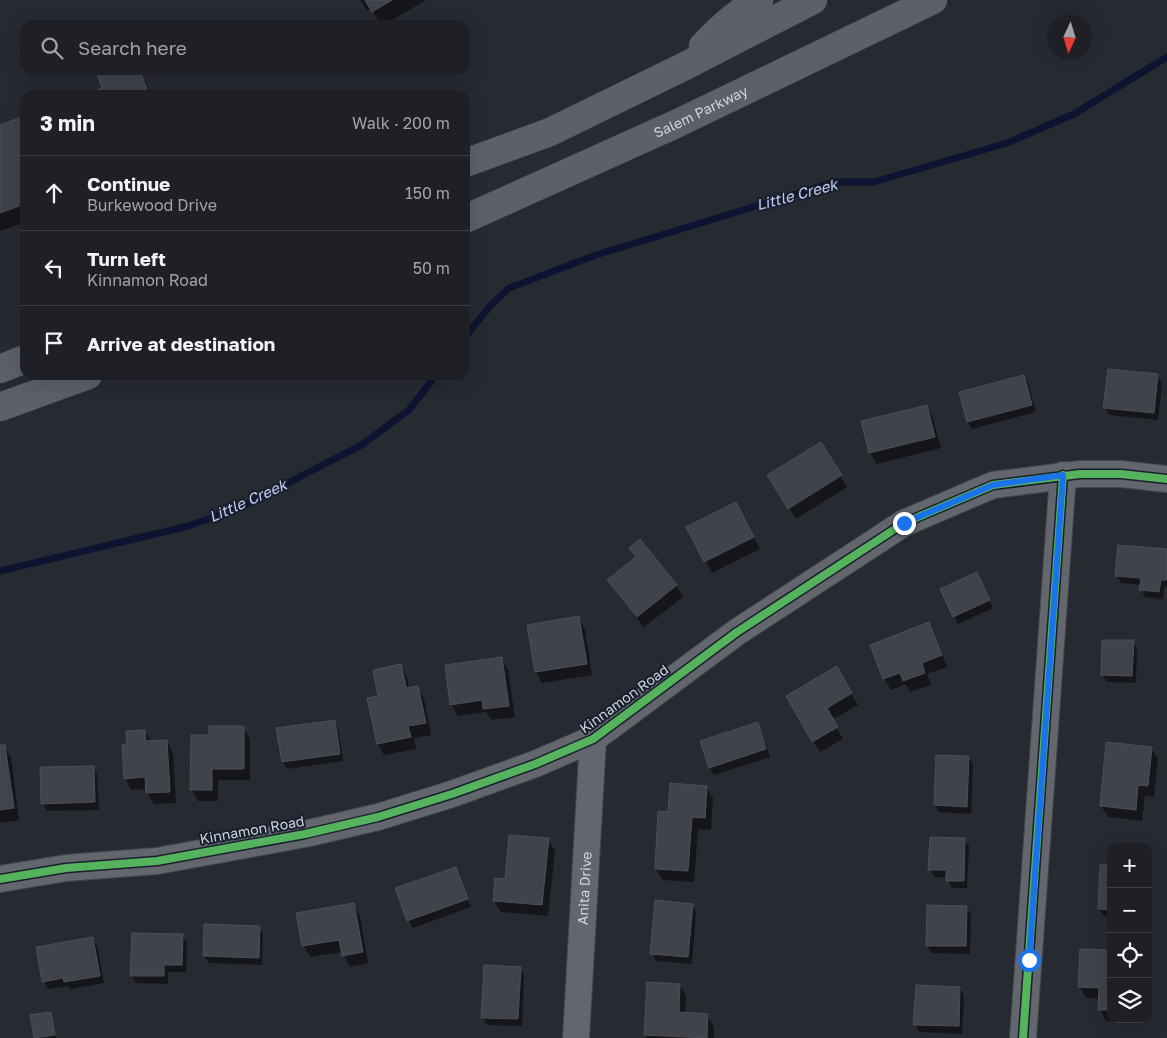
<!DOCTYPE html>
<html lang="en">
<head>
<meta charset="utf-8">
<style>
	:root { --surface:#1e2026; --page:#26282e; --text:#f1f3f6; --muted:#a1a3a7; --line:#3c3e43 }
	body { margin:0; font-family:"Golos Text",sans-serif; background:var(--page); color:var(--text) }
	.controls { position:absolute; right:15px; bottom:15px; display:grid; overflow:hidden; border-radius:10px; box-shadow:0 5px 20px #0002 }
	.controls button { width:45px; height:45px; display:grid; place-items:center; padding:0; border:0; border-bottom:1px solid var(--line); background:var(--surface); color:var(--text); font:25px sans-serif }
	.compass { position:absolute; left:1047px; top:15px; width:45px; height:45px; border-radius:50%; background:var(--surface); box-shadow:0 5px 20px #0002; rotate:184deg }
	.stop { position:absolute; width:15px; height:15px; margin:-11px; border:4px solid #1a73e8; border-radius:50%; background:#fff }
	.stop.end { background:#1a73e8; border-color:#fff; box-shadow:0 1px 5px #0008 }
	.list { margin:0; padding:0; list-style:none }
	h2 { display:flex; justify-content:space-between; align-items:center; height:65px; margin:0; padding:0 20px; font-size:21px }
	h2 small { font-size:16px; font-weight:400; color:var(--muted) }
	.list li { display:grid; grid-template-columns:32px 1fr auto; gap:15px; align-items:center; box-sizing:border-box; height:75px; padding:0 20px; border-top:1px solid var(--line) }
	.list b { display:block; font-size:19px; white-space:nowrap }
	.list p { margin:0; font-size:16px; white-space:nowrap; color:var(--muted) }
	.list em { font-size:16px; font-style:normal; color:var(--muted) }
	.icon { flex:none; width:28px; height:28px; fill:none; stroke:currentColor; stroke-width:2; stroke-linecap:round; stroke-linejoin:round }
	.map { position:relative; flex:none; width:1167px; height:1038px; overflow:hidden }
	.search { position:absolute; background:var(--surface); box-shadow:0 5px 20px #0002; left:20px; top:20px; width:450px; height:55px; display:flex; align-items:center; gap:12px; box-sizing:border-box; padding:0 18px; border-radius:15px; color:var(--muted); font-size:19px }
	.panel { position:absolute; background:var(--surface); box-shadow:0 5px 20px #0002; left:20px; top:90px; width:450px; height:290px; border-radius:15px }
	.map>svg:first-child { display:block }
	.shadow { fill:#0007; fill-rule:evenodd }
	.lines { fill:none; stroke-linecap:round; stroke-linejoin:round }
	.stream { stroke:#0d1431; stroke-width:7 }
	.building { fill:#40434a; stroke:#4d4f56 }
	.minor-casing { stroke:#44464d; stroke-width:28 }
	.motorway-casing { stroke:#44464d; stroke-width:29 }
	.minor { stroke:#63666c; stroke-width:26 }
	.motorway { stroke:#5c6069; stroke-width:28 }
	.cycleway-casing { stroke:#191f2d; stroke-width:11 }
	.cycleway { stroke:#56b35d; stroke-width:8 }
	.route { stroke:#1a73e8; stroke-width:6 }
	.labels { text-anchor:middle; stroke-width:4; stroke-linejoin:round; paint-order:stroke }
	.street-label { font-size:14px; fill:#d0d4de; stroke:#191f2d }
	.water-label { font-size:15px; font-style:italic; fill:#c1cff5; stroke:#191f2d }
</style>
</head>
<body>
<div class="map">
<svg width="1167" height="1038" viewBox="0 0 1167 1038">
	<rect width="100%" height="100%" fill="#282a32"/>
	<g class="shadow">
		<path d="M360 0H426L384 25H381L371 8 367 11Z"/>
		<path d="M103 70H141L151 95H87L104 89Z"/>
		<path d="M25 118V222L0 231V127Z"/>
		<path d="M1157 375 1162 383 1158 420 1109 415 1105 408Z"/>
		<path d="M1024 376 1028 383 1036 412 972 429 968 422Z"/>
		<path d="M926 406 933 418 941 448 877 464 870 453 862 422Z"/>
		<path d="M821 443 847 487 796 519 776 487Z"/>
		<path d="M742 515 760 549 712 573 688 527Z"/>
		<path d="M631 549 676 585 683 597 644 627 616 592 609 580 636 558Z"/>
		<path d="M1167 550V587H1164L1163 599 1145 597 1141 589V585L1121 583 1116 575Z"/>
		<path d="M980 581 993 608 958 624 941 590Z"/>
		<path d="M578 617 585 629 592 675 542 683 536 672Z"/>
		<path d="M929 624 935 635 947 667 927 674 931 685 910 692 906 684 891 690 884 678Z"/>
		<path d="M1133 642 1137 649 1136 683 1107 682 1102 674Z"/>
		<path d="M502 659 508 670 515 717 491 720 486 712 458 716 451 704Z"/>
		<path d="M400 666 407 677 409 689 417 687 424 698 431 735 414 738 416 749 384 755 378 744 369 699 379 697ZM402 676H405L408 694H406Z"/>
		<path d="M836 668 858 705 832 720 843 739 820 752 787 697Z"/>
		<path d="M334 721 338 729 343 761 287 769 283 762Z"/>
		<path d="M757 723 761 731 770 757 714 775 710 768 701 742Z"/>
		<path d="M243 728 250 739V780H218V801H198L192 790Z"/>
		<path d="M145 731 151 742 167 741 173 753 176 803 154 804 147 793V789L131 790 125 778 128 745Z"/>
		<path d="M4 746 11 757 19 820 0 823V747Z"/>
		<path d="M1151 748 1158 759 1154 797 1145 796 1142 821 1108 817 1101 806Z"/>
		<path d="M969 758 973 765 971 814 939 812 935 805Z"/>
		<path d="M93 767 97 774 99 810 47 811 43 804 41 769Z"/>
		<path d="M706 787 713 798 711 830 698 829 694 882 663 880 656 869 669 813Z"/>
		<path d="M548 839 555 851 548 916 501 912 494 901 507 880Z"/>
		<path d="M964 839 969 846 967 888H952L947 877H934L930 869Z"/>
		<path d="M1111 867V917L1104 916 1099 909Z"/>
		<path d="M455 868 471 907 413 928 408 920Z"/>
		<path d="M353 905 360 916 368 963 350 967 343 952 310 957 304 946 298 914Z"/>
		<path d="M692 905 696 912 692 964 656 961 652 953Z"/>
		<path d="M966 907 971 914 970 954 931 953 927 945Z"/>
		<path d="M259 927 263 935 262 965 209 963 204 956Z"/>
		<path d="M182 936 187 943 186 972H168V984L136 983 131 975Z"/>
		<path d="M93 939 97 946 104 983 70 989 68 986 48 989 44 981Z"/>
		<path d="M1111 952V1019H1132V1021H1106L1100 1009V999L1086 998 1080 987Z"/>
		<path d="M520 968 524 975 522 1026 487 1025 483 1018Z"/>
		<path d="M680 985 686 996 685 1014 707 1015 714 1027V1038H647L645 1035Z"/>
		<path d="M960 988 964 996 962 1034 919 1032 915 1024Z"/>
		<path d="M50 1013 56 1038H35L32 1016Z"/>
	</g>
	<g class="lines">
		<g class="stream">
			<path d="M465 337 490 306 509 288 596 255 835 182H874L1007 143 1074 114 1167 57"/>
			<path d="M0 571 188 526 237 509 360 446 409 410 436 375"/>
		</g>
	</g>
	<g class="building">
		<path d="M365 0H392L372 12Z"/>
		<path d="M100 70H140L149 95H84L102 88 96 72Z"/>
		<path d="M25 116V204L0 213V125Z"/>
		<path d="M1108 369 1158 374 1154 413 1103 408Z"/>
		<path d="M1024 375 1032 405 967 422 959 392Z"/>
		<path d="M927 405 935 437 869 453 861 421Z"/>
		<path d="M821 442 842 475 788 509 767 475Z"/>
		<path d="M736 502 754 537 704 562 686 527Z"/>
		<path d="M640 539 677 585 637 617 607 580 636 557 629 548Z"/>
		<path d="M1118 545 1167 549V580H1161L1159 592 1139 590 1141 578 1115 576Z"/>
		<path d="M977 572 990 600 953 617 940 589Z"/>
		<path d="M579 616 587 664 535 672 527 625Z"/>
		<path d="M929 622 942 655 922 663 925 673 903 681 900 673 883 679 870 645Z"/>
		<path d="M1102 640H1134L1132 676 1101 675Z"/>
		<path d="M502 657 509 706 483 709 482 700 450 705 445 665Z"/>
		<path d="M401 664 406 688 418 686 426 723 408 726 411 737 377 744 367 698 378 696 373 670Z"/>
		<path d="M837 666 852 693 827 708 838 727 812 742 786 696Z"/>
		<path d="M335 720 340 754 282 762 276 728Z"/>
		<path d="M758 722 766 749 709 768 700 741Z"/>
		<path d="M209 726H244V769H212V790H190L191 735H209Z"/>
		<path d="M145 730 146 741 167 740 170 792 146 793 145 777 124 779 122 745 127 744 126 731Z"/>
		<path d="M1106 742 1152 747 1148 786 1138 785 1136 810 1100 806Z"/>
		<path d="M0 745H5L14 808 0 810Z"/>
		<path d="M936 755 969 756 967 807 934 805Z"/>
		<path d="M94 766 95 802 41 804 40 767Z"/>
		<path d="M670 783 707 786 705 818 692 817 688 871 655 869 658 811 668 812Z"/>
		<path d="M509 835 549 838 542 905 493 901 495 878 505 879Z"/>
		<path d="M930 837 965 838 964 881H946V870H928Z"/>
		<path d="M1100 865H1111V910L1098 909Z"/>
		<path d="M456 867 468 899 407 921 395 888Z"/>
		<path d="M655 900 693 904 688 957 650 954Z"/>
		<path d="M354 903 363 952 342 956 339 940 302 946 296 913Z"/>
		<path d="M927 905 967 906 966 946H926Z"/>
		<path d="M204 924 260 926 259 958 203 956Z"/>
		<path d="M132 933 183 934 182 965H164V976H130Z"/>
		<path d="M93 937 100 976 64 982 63 978 42 982 36 947Z"/>
		<path d="M1080 949 1111 950V1010H1098L1099 988 1078 987Z"/>
		<path d="M484 965 521 967 518 1019 481 1018Z"/>
		<path d="M647 982 680 984 679 1012 708 1014 707 1038 644 1035Z"/>
		<path d="M916 985 960 987 959 1026 913 1025Z"/>
		<path d="M51 1012 55 1035 34 1038 30 1015Z"/>
	</g>
	<g class="lines">
		<defs>
			<g id="minor">
				<path d="M0 879 66 868 157 861 305 834 378 817 452 794 535 764 593 739 737 632 904 523 993 485 1080 474H1121L1167 479"/>
				<path id="s1" d="M576 1038 593 739"/>
				<path d="M1023 1038 1063 475"/>
			</g>
			<g id="motorway">
				<path d="M703 46C719 29 738 12 759 0"/>
				<path d="M465 163 550 132 683 67 813 0"/>
				<path id="s2" d="M465 219 678 123 933 0"/>
				<path d="M0 369 25 359"/>
				<path d="M0 407 88 375"/>
			</g>
		</defs>
		<use href="#minor" class="minor-casing"/>
		<use href="#motorway" class="motorway-casing"/>
		<use href="#minor" class="minor"/>
		<use href="#motorway" class="motorway"/>
		<defs>
			<g id="cycleway">
				<path d="M0 879 66 868 157 861 305 834 378 817 452 794 535 764 593 739 737 632 904 523 993 485 1080 474H1121L1167 479"/>
				<path d="M1023 1038 1063 475"/>
			</g>
		</defs>
		<use href="#cycleway" class="cycleway-casing"/>
		<use href="#cycleway" class="cycleway"/>
	</g>
	<g class="lines">
		<path class="route" d="M904 523 993 485 1063 475 1029 960"/>
	</g>
	<g class="labels">
		<g class="street-label">
			<text dy="5" stroke="none"><textPath href="#s2" startOffset="259">Salem Parkway</textPath></text>
			<text transform="translate(624 699) rotate(-36)" y="5">Kinnamon Road</text>
			<text transform="translate(252 830) rotate(-10)" y="5">Kinnamon Road</text>
			<text dy="5" stroke="none"><textPath href="#s1" startOffset="150">Anita Drive</textPath></text>
		</g>
		<g class="water-label">
			<text transform="translate(797 195) rotate(-15)" y="5">Little Creek</text>
			<text transform="translate(248 501) rotate(-24)" y="5">Little Creek</text>
		</g>
	</g>
</svg>
<div class="controls">
<button>+</button>
<button>−</button>
<button><svg class="icon" aria-label="locate" viewBox="0 0 24 24"><circle cx="12" cy="12" r="6"/><path d="M12 2v4M12 18v4M2 12h4M18 12h4"/></svg></button>
<button><svg class="icon" aria-label="layers" viewBox="0 0 24 24"><path d="M12 4l9 5-9 5-9-5zM3 14l9 5 9-5"/></svg></button>
</div>
<svg class="compass" viewBox="-18 -18 36 36"><path d="M0-13l5 13h-10z" fill="#e53935"/><path d="M0 13l5-13h-10z" fill="#a1a3a7"/></svg>
<div class="stop" style="left:1029px;top:960px"></div>
<div class="stop end" style="left:904px;top:523px"></div>
<div class="search"><svg class="icon" aria-label="search" viewBox="0 0 24 24"><circle cx="10" cy="10" r="6"/><path d="M15 15l6 6"/></svg>Search here</div>
<section class="panel">
<h2>3 min<small>Walk · 200 m</small></h2>
<ul class="list">
<li><svg class="icon" aria-label="ahead" viewBox="0 0 24 24"><path d="M12 20V5M6 11l6-6 6 6"/></svg><div><b>Continue</b><p>Burkewood Drive</p></div><em>150 m</em></li>
<li><svg class="icon" aria-label="left" viewBox="0 0 24 24"><path d="M17 20v-9H6M10 6l-5 5 5 5"/></svg><div><b>Turn left</b><p>Kinnamon Road</p></div><em>50 m</em></li>
<li><svg class="icon" aria-label="arrive" viewBox="0 0 24 24"><path d="M6 21V4h12l-3 4 3 4H6"/></svg><div><b>Arrive at destination</b></div></li>
</ul>
</section>
</div>
</body>
</html>
